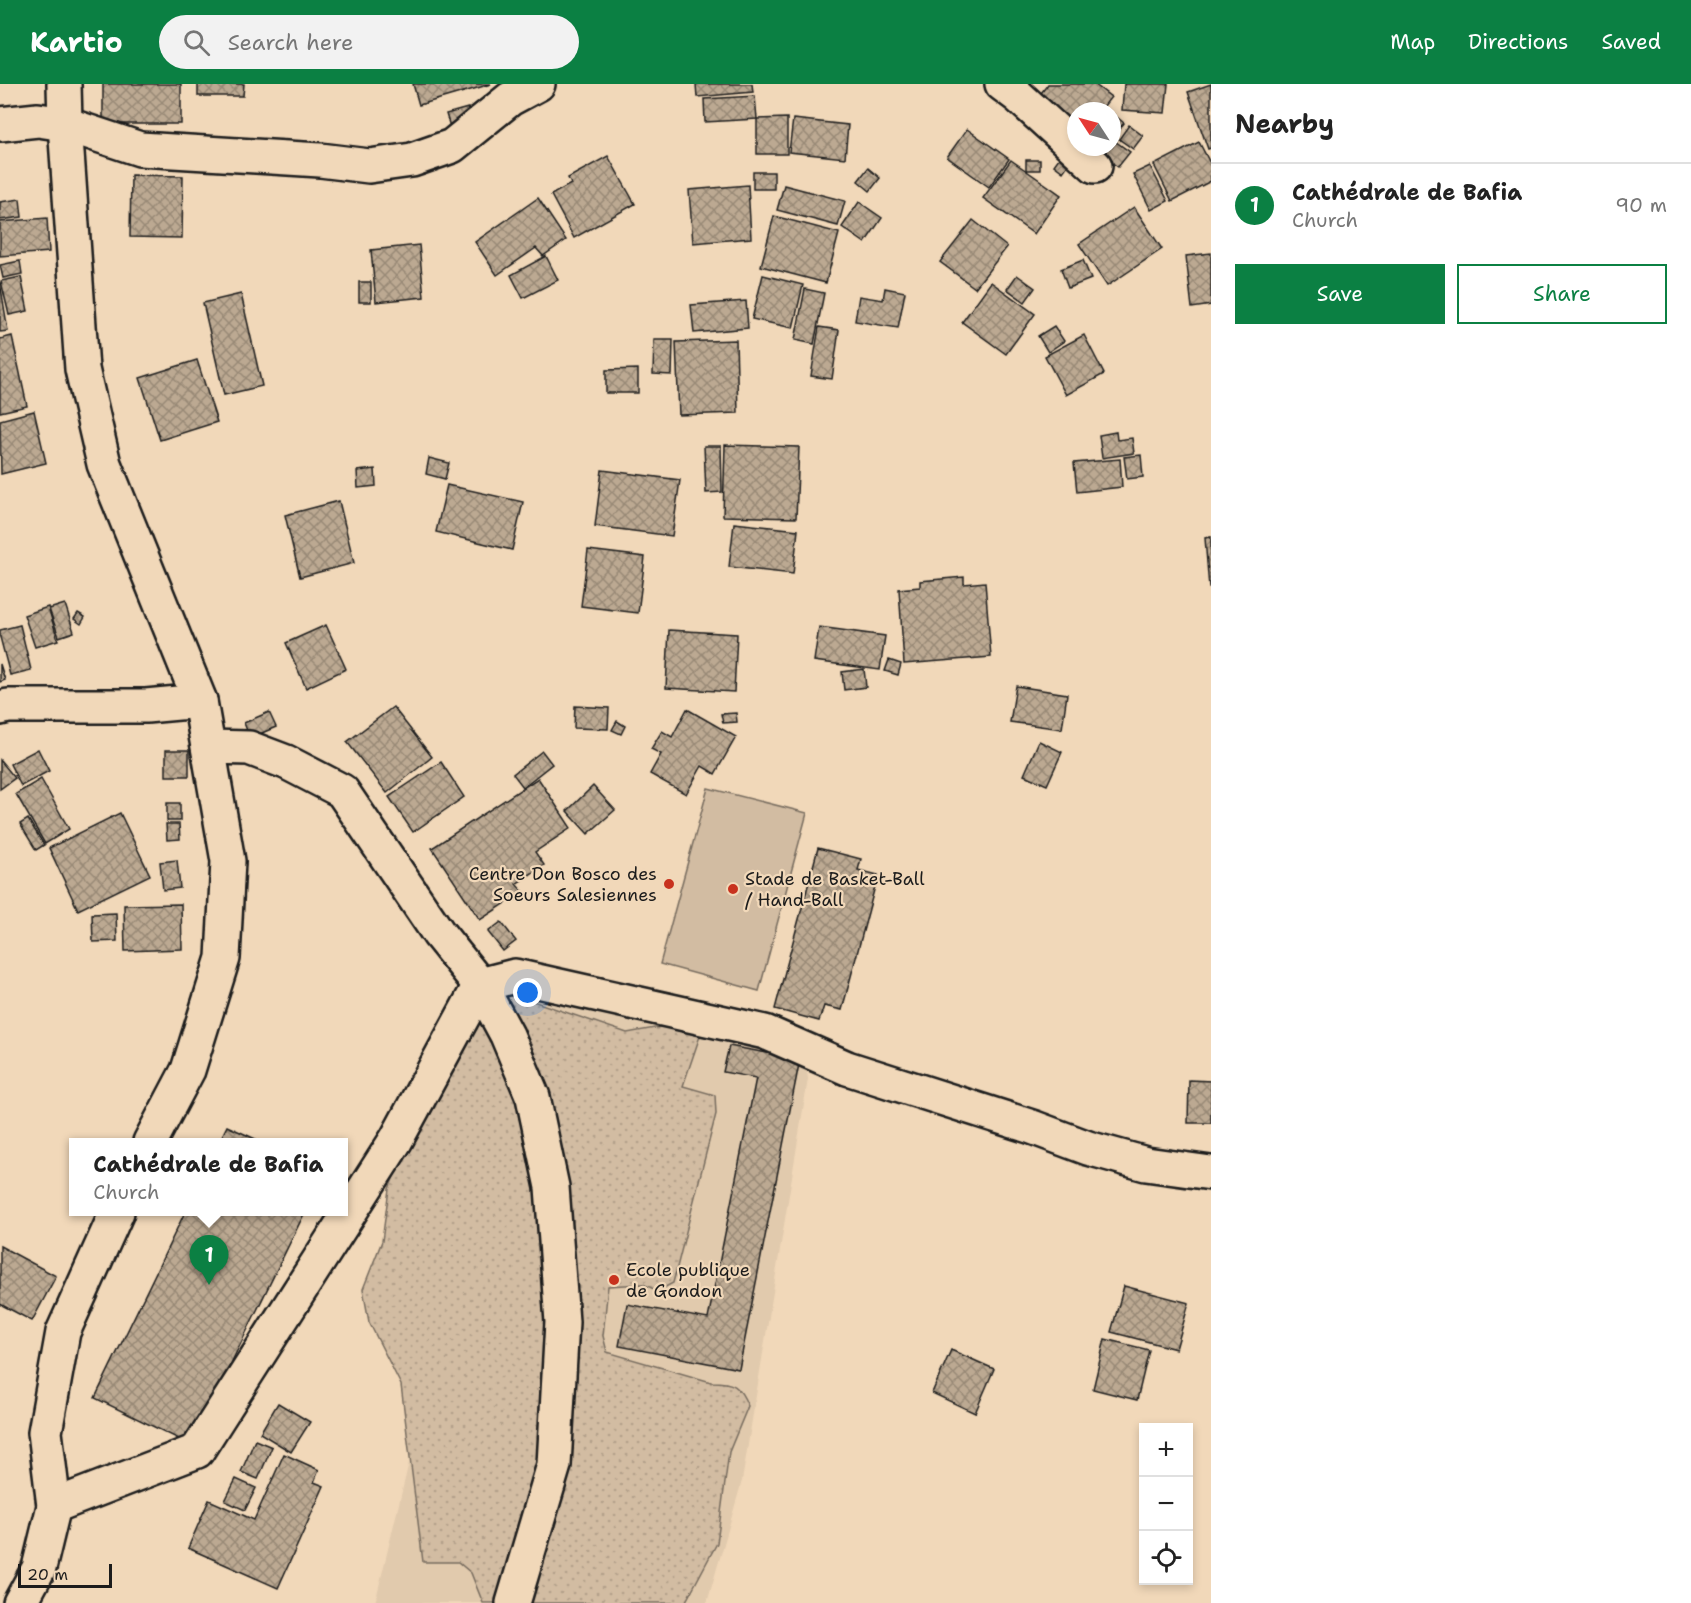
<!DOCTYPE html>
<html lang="en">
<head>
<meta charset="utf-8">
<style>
	:root { --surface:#fff; --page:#f2f2f2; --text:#222; --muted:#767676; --line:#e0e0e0; --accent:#0b8043 }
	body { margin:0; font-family:"Shantell Sans",sans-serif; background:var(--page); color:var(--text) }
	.controls { position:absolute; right:18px; bottom:18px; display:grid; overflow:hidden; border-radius:0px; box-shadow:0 3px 9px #0003 }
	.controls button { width:54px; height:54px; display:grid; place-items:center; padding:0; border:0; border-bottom:2px solid var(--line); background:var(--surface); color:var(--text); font:30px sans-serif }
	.compass { position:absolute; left:1067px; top:18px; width:54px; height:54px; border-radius:50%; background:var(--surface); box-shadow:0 3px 9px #0003; rotate:306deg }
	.scale { position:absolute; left:18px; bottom:15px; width:94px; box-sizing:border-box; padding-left:6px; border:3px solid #1c1c1c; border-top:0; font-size:16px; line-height:21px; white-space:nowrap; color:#1c1c1c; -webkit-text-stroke:4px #f1d8b9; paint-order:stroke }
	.you { position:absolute; left:528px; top:909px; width:21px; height:21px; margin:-15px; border:4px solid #fff; border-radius:50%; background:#1a73e8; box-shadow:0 0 0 9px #1a73e833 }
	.badge { display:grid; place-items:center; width:39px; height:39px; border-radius:50%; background:var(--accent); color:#fff; font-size:20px; font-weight:700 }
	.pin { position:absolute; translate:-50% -50px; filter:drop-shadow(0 2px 3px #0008) }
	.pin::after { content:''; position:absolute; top:32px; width:21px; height:18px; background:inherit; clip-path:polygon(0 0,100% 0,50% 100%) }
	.popup { position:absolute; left:69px; top:1054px; width:279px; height:78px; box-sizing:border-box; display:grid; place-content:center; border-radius:0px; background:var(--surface); filter:drop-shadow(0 2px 4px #0005); font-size:20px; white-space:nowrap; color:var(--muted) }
	.popup b { font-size:22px; color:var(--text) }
	.popup::after { content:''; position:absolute; left:50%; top:100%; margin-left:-12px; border:12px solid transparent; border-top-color:var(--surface) }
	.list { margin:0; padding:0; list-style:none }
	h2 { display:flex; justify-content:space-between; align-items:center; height:78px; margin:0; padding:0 24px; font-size:26px }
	h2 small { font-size:20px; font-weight:400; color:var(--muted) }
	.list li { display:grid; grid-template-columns:39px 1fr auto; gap:18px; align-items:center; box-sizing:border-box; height:84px; padding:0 24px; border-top:2px solid var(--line) }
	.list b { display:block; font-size:22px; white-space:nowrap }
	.list p { margin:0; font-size:20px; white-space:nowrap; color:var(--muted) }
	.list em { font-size:20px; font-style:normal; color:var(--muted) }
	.actions { display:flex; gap:12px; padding:18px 24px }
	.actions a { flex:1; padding:14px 0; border:2px solid var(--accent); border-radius:0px; text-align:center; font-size:21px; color:var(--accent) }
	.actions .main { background:var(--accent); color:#fff }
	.icon { flex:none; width:33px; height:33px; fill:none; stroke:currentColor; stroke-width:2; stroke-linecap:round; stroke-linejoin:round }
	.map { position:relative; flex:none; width:1211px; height:1519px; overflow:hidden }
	header { display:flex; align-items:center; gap:36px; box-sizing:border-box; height:84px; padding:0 30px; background:var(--accent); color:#fff }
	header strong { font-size:28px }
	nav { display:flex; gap:33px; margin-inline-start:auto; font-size:21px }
	.search { width:420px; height:54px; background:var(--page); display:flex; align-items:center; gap:15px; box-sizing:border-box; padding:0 21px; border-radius:33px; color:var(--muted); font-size:22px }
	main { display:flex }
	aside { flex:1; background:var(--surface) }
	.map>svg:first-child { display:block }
	.built { fill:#e1caad }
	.grass { fill:#d2bca2; stroke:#776c5f; stroke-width:1.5 }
	.park { fill:url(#park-dots); stroke:#776c5f; stroke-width:1.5 }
	.building { fill:url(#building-cross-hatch); stroke:#1c1c1c; stroke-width:1.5 }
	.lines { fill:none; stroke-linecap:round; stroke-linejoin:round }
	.minor-casing { stroke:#1c1c1c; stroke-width:38 }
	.minor { stroke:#f1d8b9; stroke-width:33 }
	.poi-dot { fill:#c8321e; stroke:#f1d8b9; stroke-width:2 }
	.labels { text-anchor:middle; stroke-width:4.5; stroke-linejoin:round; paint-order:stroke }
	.poi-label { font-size:18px; fill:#1c1c1c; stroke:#f1d8b9; text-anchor:start }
</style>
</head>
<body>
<header>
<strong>Kartio</strong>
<div class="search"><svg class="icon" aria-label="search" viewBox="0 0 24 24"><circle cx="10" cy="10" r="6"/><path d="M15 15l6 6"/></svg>Search here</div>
<nav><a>Map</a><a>Directions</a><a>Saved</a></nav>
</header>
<main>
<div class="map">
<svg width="1211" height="1519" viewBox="0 0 1211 1519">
	<defs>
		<pattern id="park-dots" width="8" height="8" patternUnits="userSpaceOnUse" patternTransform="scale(1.5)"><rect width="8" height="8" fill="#d2bca2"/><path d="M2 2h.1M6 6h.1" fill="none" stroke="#b4a18b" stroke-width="1.8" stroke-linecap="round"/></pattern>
		<pattern id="building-cross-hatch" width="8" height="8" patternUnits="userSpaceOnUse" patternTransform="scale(1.5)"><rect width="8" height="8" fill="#bca992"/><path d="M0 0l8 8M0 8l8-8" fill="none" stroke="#988976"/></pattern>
	</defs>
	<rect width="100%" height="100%" fill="#f1d8b9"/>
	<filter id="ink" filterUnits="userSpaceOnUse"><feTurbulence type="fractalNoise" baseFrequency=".0167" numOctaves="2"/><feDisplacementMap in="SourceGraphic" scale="12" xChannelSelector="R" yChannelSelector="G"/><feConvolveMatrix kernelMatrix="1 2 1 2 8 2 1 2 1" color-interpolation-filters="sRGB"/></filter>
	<g filter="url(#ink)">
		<path class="built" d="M524 902 805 969 808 995 742 1397 707 1519H375Z"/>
		<path class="grass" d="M708 704 807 729 759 907 660 880Z"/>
		<path class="park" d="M515 911 627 949 694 937 700 952 683 1002 715 1011 716 1030 673 1199 658 1207 643 1200 608 1202 603 1252 607 1268 711 1298C734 1298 739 1301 748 1322L729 1368 717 1459 685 1519H483L471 1489 458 1478H423L401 1301 369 1238 363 1205 382 1157 389 1105 464 913Z"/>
		<g class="building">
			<rect x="103" y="0" width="78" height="40"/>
			<path d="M198 0H244L243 12H198Z"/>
			<path d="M413 0H491L419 21Z"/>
			<path d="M696 0H752L753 8 697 13Z"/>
			<path d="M1048 0H1094L1111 13 1100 27H1076V43L1038 13Z"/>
			<path d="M1124 0H1168L1165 29 1122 26Z"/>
			<path d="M1211 0V64L1208 65 1188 8Z"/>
			<path d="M755 12 757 35 705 38 704 15Z"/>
			<path d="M468 24 473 40 451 46 446 30Z"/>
			<path d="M1112 29 1124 39 1112 54Z"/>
			<path d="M787 34V70H757V35Z"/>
			<path d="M793 35 848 41 845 74 789 68Z"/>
			<path d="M1129 41 1143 52 1133 65 1119 55Z"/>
			<path d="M967 45 1009 75 989 103 947 73Z"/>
			<path d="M1112 55 1130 68 1118 83 1090 63H1112Z"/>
			<path d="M1199 58 1211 81V97L1172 117 1154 81Z"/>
			<path d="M1064 67 1073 74 1063 88 1054 81Z"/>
			<path d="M608 72 635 120 574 154 551 111 571 100 568 94Z"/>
			<path d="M1011 76 1061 111 1034 150 983 114Z"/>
			<rect x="1026" y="76" width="14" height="10"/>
			<path d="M1150 82 1168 117 1151 126 1133 90Z"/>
			<path d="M868 84 880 94 870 107 858 97Z"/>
			<rect x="753" y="88" width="21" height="17"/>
			<path d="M131 91 183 92 182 154 130 153Z"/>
			<path d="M748 101 751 154 693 159 689 106Z"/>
			<path d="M784 101 845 117 838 142 777 126Z"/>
			<path d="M538 114 566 156 543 172 536 164 497 191 475 158Z"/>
			<path d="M20 115 22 133 0 136V118Z"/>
			<path d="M859 118 882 134 865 159 842 143Z"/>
			<path d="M1134 123 1162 165 1107 202 1079 160Z"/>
			<path d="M774 132 839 149 826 199 761 182Z"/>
			<path d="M47 134 49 168 0 172V138Z"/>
			<path d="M973 136 1007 163 975 204 940 178Z"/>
			<path d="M419 161 424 213 376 218 371 166Z"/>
			<path d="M1211 169V221L1192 224 1186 172Z"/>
			<path d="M546 172 558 196 523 214 511 191Z"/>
			<path d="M1083 176 1091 195 1068 204 1061 185Z"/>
			<path d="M20 177 22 190 3 194 0 181Z"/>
			<path d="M763 191 803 201 793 244 752 235Z"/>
			<path d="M1017 191 1035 204 1025 218 1007 205Z"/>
			<path d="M21 193 28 227 9 231 1 197Z"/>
			<path d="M0 198 8 247 0 248Z"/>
			<rect x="359" y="198" width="12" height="20"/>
			<path d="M991 198 1035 230 1006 270 962 238Z"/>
			<path d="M885 204 905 208 898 244 855 237 859 212 883 216Z"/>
			<path d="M805 205 824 209 814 260 795 256Z"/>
			<path d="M241 210 262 302 224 311 203 219Z"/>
			<path d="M746 217 748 244 694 249 691 221Z"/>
			<path d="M1054 242 1064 257 1048 268 1038 252Z"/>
			<path d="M819 243 839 246 832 295 811 292Z"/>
			<path d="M1084 251 1104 290 1066 311 1045 272Z"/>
			<path d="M12 252 27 322 0 328V255Z"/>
			<path d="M654 256H673L672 291 653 290Z"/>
			<path d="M736 256 738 329 679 331 676 258Z"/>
			<path d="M197 276 217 338 160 356 140 294Z"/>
			<path d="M638 285V309H606V286Z"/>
			<path d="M34 327 46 379 1 390 0 336Z"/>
			<path d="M1116 348 1117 356 1132 354 1134 369 1102 374 1099 351Z"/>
			<path d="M725 361 799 363 796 434 723 432Z"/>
			<path d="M704 362H721L722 408 706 409Z"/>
			<path d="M1141 371 1143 393 1127 395 1124 373Z"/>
			<path d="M429 374 449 379 445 395 426 390Z"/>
			<path d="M1120 375 1122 403 1077 408 1074 379Z"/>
			<path d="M375 385 376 402 358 404 357 387Z"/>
			<path d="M602 386 680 396 672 452 595 442Z"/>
			<path d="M447 401 523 418 512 466 436 448Z"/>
			<path d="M339 417 354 479 300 493 285 431Z"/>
			<path d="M734 439 798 446 793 490 729 483Z"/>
			<path d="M1211 453V504H1209L1205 454Z"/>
			<path d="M588 466 645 473 638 529 581 522Z"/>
			<path d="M964 493V500L985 498 991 573 904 580 899 505 920 503V497Z"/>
			<path d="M65 520 74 548 59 553 49 525Z"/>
			<path d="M48 523 58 556 35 563 24 531Z"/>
			<path d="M78 529 85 533 81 540 74 535Z"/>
			<path d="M20 541 31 586 10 591 0 553V546Z"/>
			<path d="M326 541 346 585 306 604 286 559Z"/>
			<path d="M819 543 885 552 880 586 814 577Z"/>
			<path d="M669 546 737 550 734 608 666 604Z"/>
			<path d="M889 576 901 580 898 591 885 587Z"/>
			<path d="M0 580 5 596 0 598Z"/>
			<path d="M864 585 866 603 844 606 842 588Z"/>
			<path d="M1016 602 1067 610 1062 645 1010 638Z"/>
			<path d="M575 622 609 624 608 645 574 644Z"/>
			<path d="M393 623 432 673 387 709 347 658Z"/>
			<path d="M687 625 736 653 715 690 702 682 686 710 650 690 661 670 651 665 662 647 672 653Z"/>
			<path d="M269 628 276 643 250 654 244 639Z"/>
			<path d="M736 629 737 638 723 639 721 630Z"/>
			<path d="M617 637 625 642 621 650 612 646Z"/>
			<path d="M1039 657 1062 668 1047 701 1024 691Z"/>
			<path d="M38 665 49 687 21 702 10 680Z"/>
			<rect x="166" y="666" width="23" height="26"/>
			<path d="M542 667 552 680 523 703 513 690Z"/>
			<path d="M0 676 15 694 0 705Z"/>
			<path d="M441 678 464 713 413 748 389 713Z"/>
			<path d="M538 694 571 744 535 768 544 781 516 800 523 808 480 836 432 764Z"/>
			<path d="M41 695 69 745 45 760 16 710Z"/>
			<path d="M593 702 615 726 588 750 567 727Z"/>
			<rect x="167" y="719" width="13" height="18"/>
			<path d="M120 729 150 791 78 826 49 764Z"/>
			<path d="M28 735 44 761 36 766 20 740Z"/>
			<path d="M166 740H179L180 755 167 756Z"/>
			<path d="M818 764 861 775 858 786 878 791 842 926 824 922 819 937 775 925Z"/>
			<path d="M177 776 180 804 163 806 160 778Z"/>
			<path d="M181 820 182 865 125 867 124 821Z"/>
			<path d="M116 829 117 857 93 858 92 830Z"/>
			<path d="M501 838 516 857 503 867 488 848Z"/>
			<path d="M729 962 800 975 739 1285 619 1262 627 1220 708 1235 756 994 723 988Z"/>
			<path d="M1189 996 1211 997V1039H1188Z"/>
			<path d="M227 1042 262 1058H219Z"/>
			<path d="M185 1128H305L191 1361 95 1314Z"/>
			<path d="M0 1162 56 1192 32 1237 0 1220Z"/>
			<path d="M1124 1202 1189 1219 1176 1265 1111 1248Z"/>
			<path d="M1105 1255 1149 1266 1137 1316 1093 1305Z"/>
			<path d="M951 1266 994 1285 975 1329 932 1309Z"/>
			<path d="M278 1319 310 1338 291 1368 260 1349Z"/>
			<path d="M255 1356 272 1363 258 1395 241 1388Z"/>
			<path d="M284 1370 319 1386 314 1398 324 1402 278 1504 188 1464 209 1416 254 1436Z"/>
			<path d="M236 1395 256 1404 245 1426 225 1417Z"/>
		</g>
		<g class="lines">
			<defs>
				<g id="minor">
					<path d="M64 0 65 40 82 285 104 380 200 617 228 777 223 874 188 986 150 1058"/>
					<path d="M1002 0 1018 12 1095 82"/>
					<path d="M0 40 38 36 65 40 140 65 320 76 369 82 412 76 452 62 510 15 538 0"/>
					<path d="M0 624 8 622H146L200 617"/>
					<path d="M209 663 249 664 286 678 342 707 439 850 480 901 507 951 533 1013 552 1103 562 1238 554 1381 513 1519"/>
					<path d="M54 1422 197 1367 396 1056 480 901 515 892 765 948 847 984 1032 1043 1088 1064 1146 1080 1211 1089"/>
					<path d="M20 1519 39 1484 54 1422 45 1348 63 1248 117 1128"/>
				</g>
			</defs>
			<use href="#minor" class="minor-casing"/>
			<use href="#minor" class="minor"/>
		</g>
	</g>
	<g class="poi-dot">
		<circle cx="669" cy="800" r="6"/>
		<circle cx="733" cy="805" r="6"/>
		<circle cx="614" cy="1196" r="6"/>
	</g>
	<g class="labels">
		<g class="poi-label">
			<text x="657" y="796" text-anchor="end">Centre Don Bosco des<tspan x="657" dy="21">Soeurs Salesiennes</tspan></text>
			<text x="745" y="801">Stade de Basket-Ball<tspan x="745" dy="21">/ Hand-Ball</tspan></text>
			<text x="626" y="1192">Ecole publique<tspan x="626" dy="21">de Gondon</tspan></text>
		</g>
	</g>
</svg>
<div class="controls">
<button>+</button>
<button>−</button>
<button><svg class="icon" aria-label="locate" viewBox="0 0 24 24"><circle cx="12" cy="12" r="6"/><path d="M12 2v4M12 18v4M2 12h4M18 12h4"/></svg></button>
</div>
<svg class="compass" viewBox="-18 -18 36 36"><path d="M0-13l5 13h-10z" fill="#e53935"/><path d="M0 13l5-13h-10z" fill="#767676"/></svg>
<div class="scale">20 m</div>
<div class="you"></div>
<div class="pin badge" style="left:209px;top:1201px">1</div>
<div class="popup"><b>Cathédrale de Bafia</b>Church</div>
</div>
<aside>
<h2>Nearby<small></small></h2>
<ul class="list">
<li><span class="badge">1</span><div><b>Cathédrale de Bafia</b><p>Church</p></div><em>90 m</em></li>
</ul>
<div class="actions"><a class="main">Save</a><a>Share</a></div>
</aside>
</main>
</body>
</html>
